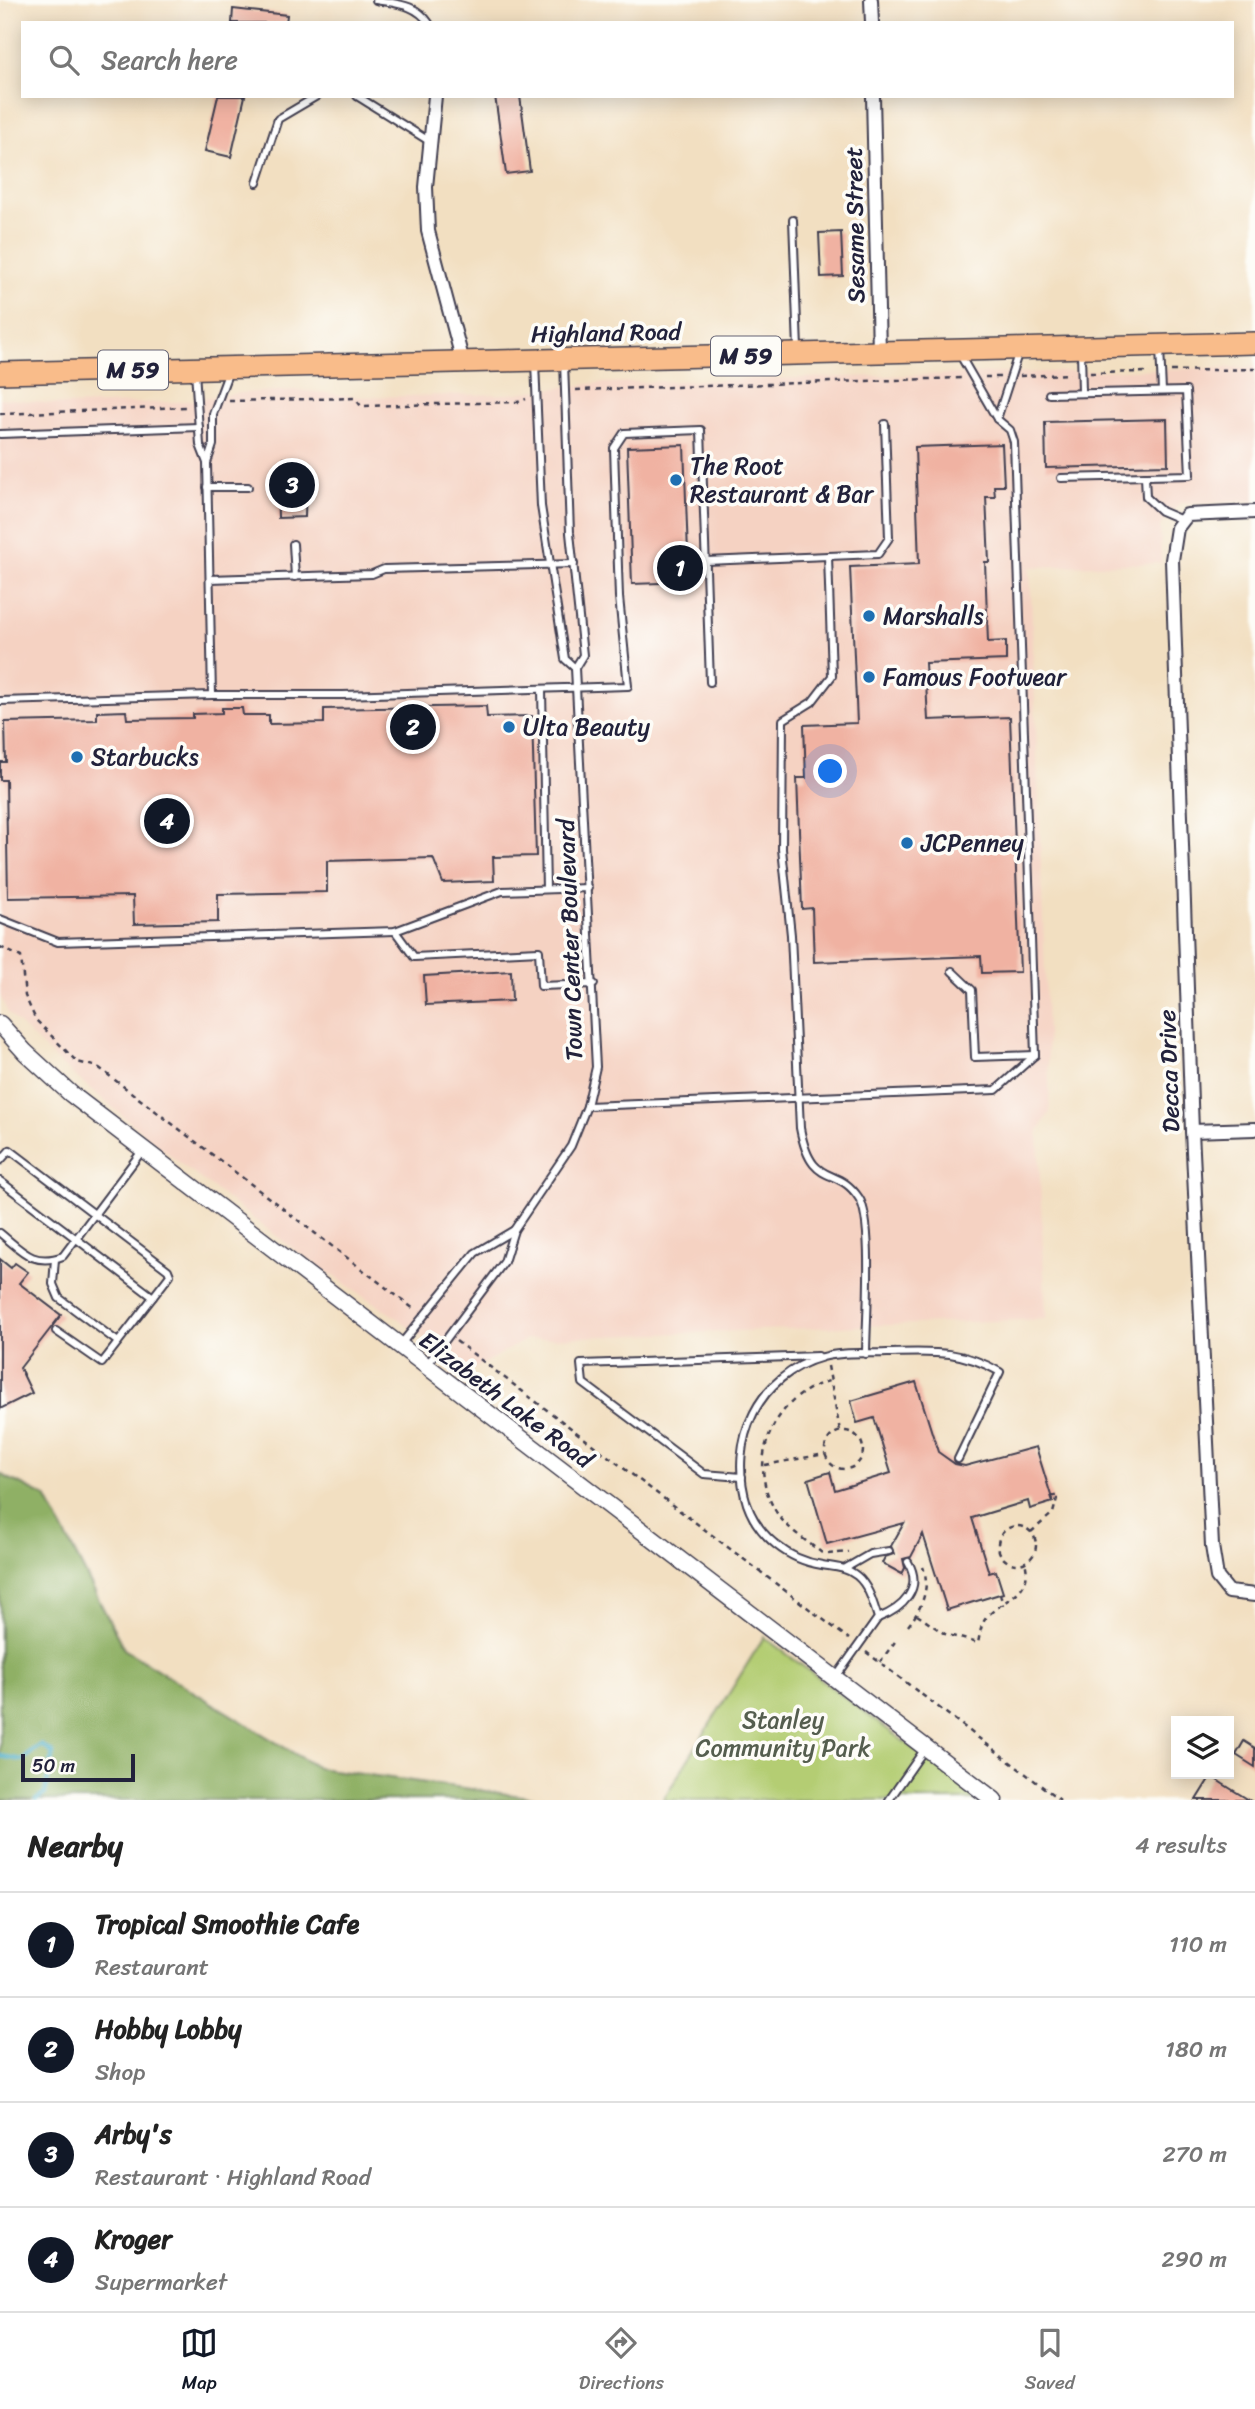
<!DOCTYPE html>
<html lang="en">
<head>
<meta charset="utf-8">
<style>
	:root { --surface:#fff; --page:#f6f6f6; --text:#222; --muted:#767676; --line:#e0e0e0; --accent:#111827 }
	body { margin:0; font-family:Sriracha,sans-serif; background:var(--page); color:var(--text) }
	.controls { position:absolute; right:21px; bottom:21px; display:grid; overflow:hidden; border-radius:0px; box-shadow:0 4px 18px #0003 }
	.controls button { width:63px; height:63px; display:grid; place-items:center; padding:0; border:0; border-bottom:2px solid var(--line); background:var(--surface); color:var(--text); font:35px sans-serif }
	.scale { position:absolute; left:21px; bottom:18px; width:114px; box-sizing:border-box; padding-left:7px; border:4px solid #22223b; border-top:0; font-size:19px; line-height:24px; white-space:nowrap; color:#22223b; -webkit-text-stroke:5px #fdfcf7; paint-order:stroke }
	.you { position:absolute; left:831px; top:772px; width:24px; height:24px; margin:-18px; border:5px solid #fff; border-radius:50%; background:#1a73e8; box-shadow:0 0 0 10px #1a73e833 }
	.badge { display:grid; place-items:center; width:46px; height:46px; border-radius:50%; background:var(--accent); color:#fff; font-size:23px; font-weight:700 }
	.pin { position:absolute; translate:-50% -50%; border:4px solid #fff; box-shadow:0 2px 7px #0006 }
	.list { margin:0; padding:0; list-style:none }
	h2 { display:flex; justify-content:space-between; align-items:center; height:91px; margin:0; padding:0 28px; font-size:30px }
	h2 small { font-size:23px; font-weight:400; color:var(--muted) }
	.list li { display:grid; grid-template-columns:46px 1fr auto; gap:21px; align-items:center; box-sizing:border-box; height:105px; padding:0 28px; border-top:2px solid var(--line) }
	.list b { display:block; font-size:26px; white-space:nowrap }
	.list p { margin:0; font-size:23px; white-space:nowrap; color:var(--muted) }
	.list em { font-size:23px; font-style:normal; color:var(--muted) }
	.icon { flex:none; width:38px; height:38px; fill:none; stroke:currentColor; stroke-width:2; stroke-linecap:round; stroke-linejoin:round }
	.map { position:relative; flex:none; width:1255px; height:1800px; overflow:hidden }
	.search { position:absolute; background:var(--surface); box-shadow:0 4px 18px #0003; left:21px; right:21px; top:21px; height:77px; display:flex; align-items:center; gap:18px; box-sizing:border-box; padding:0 24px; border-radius:0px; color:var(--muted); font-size:26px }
	.sheet { height:511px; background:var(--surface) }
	nav { display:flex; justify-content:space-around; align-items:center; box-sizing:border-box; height:98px; border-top:2px solid var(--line); background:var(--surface); font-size:19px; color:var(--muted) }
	nav a { display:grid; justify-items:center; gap:4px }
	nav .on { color:var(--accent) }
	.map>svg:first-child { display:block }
	.built { fill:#f5d2c2 }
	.green { fill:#b4cd73; stroke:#6b7857; stroke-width:2 }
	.forest { fill:#8fb065; stroke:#586950; stroke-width:2 }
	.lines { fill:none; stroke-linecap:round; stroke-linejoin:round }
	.stream { stroke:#4aadc9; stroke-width:4.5 }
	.building { fill:#f0b2a2 }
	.service-casing { stroke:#413e4f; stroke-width:10 }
	.minor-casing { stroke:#413e4f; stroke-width:16 }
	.tertiary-casing { stroke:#413e4f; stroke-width:19 }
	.trunk-casing { stroke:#413e4f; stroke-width:24 }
	.path { stroke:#413e4f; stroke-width:2.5; stroke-dasharray:5 5; stroke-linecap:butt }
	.service { stroke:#fff; stroke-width:6 }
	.minor { stroke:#fff; stroke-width:12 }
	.tertiary { stroke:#fff; stroke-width:16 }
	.trunk { stroke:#f9bc8a; stroke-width:21 }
	.poi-dot { fill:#1f6fb2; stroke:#fdfcf7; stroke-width:2.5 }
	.labels { text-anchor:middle; stroke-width:7; stroke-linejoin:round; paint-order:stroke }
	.shield { fill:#fdfcf7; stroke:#646373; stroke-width:2 }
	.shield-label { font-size:23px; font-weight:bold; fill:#22223b }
	.street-label { font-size:24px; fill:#22223b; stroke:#fdfcf7 }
	.poi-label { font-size:24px; fill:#22223b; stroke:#fdfcf7; text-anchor:start }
	.park-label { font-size:24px; fill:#555e4f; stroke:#fdfcf7 }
</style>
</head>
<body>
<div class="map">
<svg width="1255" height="1800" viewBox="0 0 1255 1800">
	<rect width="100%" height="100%" fill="#fdfcf7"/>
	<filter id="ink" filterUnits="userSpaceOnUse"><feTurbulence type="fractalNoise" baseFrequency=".0143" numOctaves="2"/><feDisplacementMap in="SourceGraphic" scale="14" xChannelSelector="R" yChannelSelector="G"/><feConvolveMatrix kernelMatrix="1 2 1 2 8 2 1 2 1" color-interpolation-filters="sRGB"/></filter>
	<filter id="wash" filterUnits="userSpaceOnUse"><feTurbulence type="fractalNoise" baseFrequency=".00686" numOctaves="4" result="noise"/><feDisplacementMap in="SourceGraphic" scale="28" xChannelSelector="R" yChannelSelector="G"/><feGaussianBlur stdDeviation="1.57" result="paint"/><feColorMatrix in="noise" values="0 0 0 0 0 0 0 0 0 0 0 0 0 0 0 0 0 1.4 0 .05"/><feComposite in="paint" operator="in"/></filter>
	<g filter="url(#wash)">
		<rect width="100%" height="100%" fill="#f2dfc1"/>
		<path class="built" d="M1255 367V501L1180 503 1160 526 1161 563 1030 567 1050 1112 1038 1132 1046 1319 527 1339 468 1372 397 1318 299 1253 182 1165 58 1062 8 1013 0 996V398L65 405 178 402 240 393 297 390 361 397 508 394 598 383Z"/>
		<path class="green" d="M764 1637 982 1800H663Z"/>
		<path class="forest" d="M0 1474 46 1497 124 1649 318 1768 550 1800H0Z"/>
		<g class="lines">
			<path class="stream" d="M0 1756 22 1760 41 1745 53 1753 45 1794 36 1800"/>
		</g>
		<g id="blocks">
			<g class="building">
				<path d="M233 9 287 15 286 23H232Z"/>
				<path d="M218 96H245L231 157 205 151Z"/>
				<path d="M495 96H520L530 171 506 174Z"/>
				<path d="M841 232 843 276 821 277 819 233Z"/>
				<path d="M1167 419 1168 465 1046 468 1045 422Z"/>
				<path d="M1002 444 1004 486H994L995 497H986L989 562H985L988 642 1006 641V660L925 663 928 720 1010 717 1020 972 982 973 981 956 814 962 812 908 802 909 797 778H806L804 725 857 723 850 567 919 564 915 447Z"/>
				<path d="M684 445 689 582 632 584 627 447Z"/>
				<path d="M284 458 303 460V478H306L305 517 278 518 277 477H283Z"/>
				<path d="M486 706 487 717 532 716 536 856 493 857 494 881 443 883 433 858 327 861V892L218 894V922L134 924 133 896 8 898 6 780H0V762H6L5 722 97 720V712L126 711 127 719 193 718V714L222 713V708H242L243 715H269V724L324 723V709Z"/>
				<path d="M511 971 512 1001 426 1005 424 976Z"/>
				<path d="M0 1259 11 1268 15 1263 28 1272 19 1283 61 1315 20 1368 32 1393 0 1409Z"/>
				<path d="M916 1382 938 1452 955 1464 965 1466 1036 1447 1053 1502 1030 1509 1028 1501 972 1518 989 1573 996 1571 1003 1593 947 1610 923 1534 911 1557 903 1559 905 1568 902 1574 882 1563 885 1557 894 1554 891 1546 904 1523 827 1544 808 1479 830 1472 835 1490 891 1473 874 1418 857 1423 851 1401Z"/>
				<path d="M1244 1741 1255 1748V1767L1236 1755Z"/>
				<path d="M1211 1776 1223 1784 1249 1800H1196Z"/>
			</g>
		</g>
	</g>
	<g filter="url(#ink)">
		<use href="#blocks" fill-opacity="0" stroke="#413e4f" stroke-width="2"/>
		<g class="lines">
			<defs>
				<g id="service">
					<path d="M376 0C397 4 416 4 429 23"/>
					<path d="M357 96 429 141"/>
					<path d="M257 183 278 119 317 96"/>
					<path d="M793 220 798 349"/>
					<path d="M1160 348 1162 391"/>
					<path d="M1081 350 1082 393"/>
					<path d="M535 362 541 506 565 659 575 668"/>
					<path d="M1049 394 1186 391 1190 475 1061 478"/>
					<path d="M997 419 1018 354"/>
					<path d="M0 434 199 427"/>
					<path d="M207 463 213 445V414L229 371"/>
					<path d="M1145 476 1146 497 1161 511 1182 520"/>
					<path d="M207 487H248"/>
					<path d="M293 544 295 577"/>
					<path d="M828 556 832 676 812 702 783 720 782 849 791 935 800 1128C812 1191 836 1163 859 1198 874 1220 866 1323 866 1354"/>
					<path d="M706 561 878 554 889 538 885 424"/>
					<path d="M210 579 372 574 384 569 574 564"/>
					<path d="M542 690 546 889"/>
					<path d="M212 695H343L628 686 619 597 614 448 624 433 701 430 710 682"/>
					<path d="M0 701 212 695 207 463 200 445 195 371"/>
					<path d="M0 919 58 942 395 931 502 891 588 888"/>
					<path d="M395 931 414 957 539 951 541 986 594 984"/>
					<path d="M952 971 972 990 975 1057 1035 1055"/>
					<path d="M587 1106 996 1090 1035 1055 1014 442 1010 430 997 419 960 355"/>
					<path d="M0 1161 10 1150 168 1270 170 1275 153 1297 0 1181"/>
					<path d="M0 1233C22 1251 33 1267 63 1256L142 1151"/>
					<path d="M55 1259 53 1284 59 1298 118 1342"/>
					<path d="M56 1331 102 1363 153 1297"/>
					<path d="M401 1344 475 1253 514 1230"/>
					<path d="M426 1366 504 1262 514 1230 571 1146 587 1106 596 1067 575 668 583 655 570 533 564 362"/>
					<path d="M742 1477 704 1474 583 1383 581 1364 818 1356"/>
					<path d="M844 1569 870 1554 889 1551"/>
					<path d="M878 1618C902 1609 924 1589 908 1562"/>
					<path d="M836 1677 878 1618C873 1603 869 1586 857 1576 846 1567 834 1567 822 1565 788 1560 758 1536 747 1504 727 1441 759 1374 823 1357 843 1351 867 1354 887 1353 932 1352 960 1349 1000 1372L958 1459"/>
					<path d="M889 1800 924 1750"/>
				</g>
				<g id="minor">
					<path d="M871 0 872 23"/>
					<path d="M435 96 426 187 428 231 463 362"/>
					<path d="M873 96 879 352"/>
					<path d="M1255 512 1187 515 1177 528 1172 560 1192 1131 1212 1546 1217 1577 1229 1592 1255 1595"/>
					<path d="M1192 1131 1255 1129"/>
				</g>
				<path id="tertiary" d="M0 1024 25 1052 71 1094 994 1800"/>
				<path id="trunk" d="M0 373 1255 343"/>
			</defs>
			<use href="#service" class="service-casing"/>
			<use href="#minor" class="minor-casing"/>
			<use href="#tertiary" class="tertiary-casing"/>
			<use href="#trunk" class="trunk-casing"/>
			<g class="path">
				<path d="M1171 371 1255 369"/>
				<path d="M1090 373 1150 372"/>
				<path d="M1020 376 1070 374"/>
				<path d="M985 377H1000"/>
				<path d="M576 390 961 378"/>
				<path d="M229 401 355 398 361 406 518 402 526 399"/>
				<path d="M0 414 187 407"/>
				<path d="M0 947 21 957 25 996 36 1020 77 1062 98 1067 414 1309"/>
				<path d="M456 1341 849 1639"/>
				<path d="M828 1366 840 1431"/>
				<circle cx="844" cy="1450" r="19"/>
				<path d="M765 1465 825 1454"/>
				<circle cx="1017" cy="1545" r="19"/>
				<path d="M1031 1532 1053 1513 1058 1495 1051 1497"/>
				<path d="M822 1553C806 1540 785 1528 775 1510 745 1459 775 1396 829 1381"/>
				<path d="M828 1554 849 1552"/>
				<path d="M1000 1594 1003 1605"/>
				<path d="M917 1615 945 1634 978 1643C980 1634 981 1623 987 1617 1003 1598 1034 1594 1025 1562"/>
				<path d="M908 1626C921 1610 931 1587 923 1567"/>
				<path d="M866 1652 1060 1800"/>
				<path d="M880 1662 897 1639"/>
			</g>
			<use href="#service" class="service"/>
			<use href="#minor" class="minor"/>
			<use href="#tertiary" class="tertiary"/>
			<use href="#trunk" class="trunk"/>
		</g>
	</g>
	<g class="poi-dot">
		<circle cx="676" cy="480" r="7"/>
		<circle cx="869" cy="616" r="7"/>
		<circle cx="869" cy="677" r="7"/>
		<circle cx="509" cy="727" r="7"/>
		<circle cx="77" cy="757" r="7"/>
		<circle cx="907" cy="843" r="7"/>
	</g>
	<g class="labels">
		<g class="shield">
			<rect x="711" y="336.5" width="70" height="39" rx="5"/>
			<rect x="98" y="350.5" width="70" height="39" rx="5"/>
		</g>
		<g class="shield-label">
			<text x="746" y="364">M 59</text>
			<text x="133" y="378">M 59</text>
		</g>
		<g class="street-label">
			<text transform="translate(855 225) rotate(-91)" y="8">Sesame Street</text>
			<text transform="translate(606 333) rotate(-1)" y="8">Highland Road</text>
			<text transform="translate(570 940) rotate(-92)" y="8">Town Center Boulevard</text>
			<text transform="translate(1169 1071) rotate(-92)" y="8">Decca Drive</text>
			<text transform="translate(506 1400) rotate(37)" y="8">Elizabeth Lake Road</text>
		</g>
		<g class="poi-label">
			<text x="690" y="474">The Root<tspan x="690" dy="28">Restaurant &amp; Bar</tspan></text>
			<text x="883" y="624">Marshalls</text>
			<text x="883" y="685">Famous Footwear</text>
			<text x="523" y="735">Ulta Beauty</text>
			<text x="91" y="765">Starbucks</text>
			<text x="921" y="851">JCPenney</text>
		</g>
		<g class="park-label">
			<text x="783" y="1728">Stanley<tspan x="783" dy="28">Community Park</tspan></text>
		</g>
	</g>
</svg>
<div class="controls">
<button><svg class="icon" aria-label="layers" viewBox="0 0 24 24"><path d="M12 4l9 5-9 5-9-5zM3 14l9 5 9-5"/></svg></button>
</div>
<div class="scale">50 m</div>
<div class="you"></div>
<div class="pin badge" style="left:680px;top:568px">1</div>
<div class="pin badge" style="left:413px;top:727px">2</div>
<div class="pin badge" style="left:292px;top:485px">3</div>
<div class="pin badge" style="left:167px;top:821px">4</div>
<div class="search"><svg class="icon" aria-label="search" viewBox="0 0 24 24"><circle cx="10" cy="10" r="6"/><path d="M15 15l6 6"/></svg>Search here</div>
</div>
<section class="sheet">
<h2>Nearby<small>4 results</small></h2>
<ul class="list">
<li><span class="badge">1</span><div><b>Tropical Smoothie Cafe</b><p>Restaurant</p></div><em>110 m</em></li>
<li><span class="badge">2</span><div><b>Hobby Lobby</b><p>Shop</p></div><em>180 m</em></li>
<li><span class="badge">3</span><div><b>Arby's</b><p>Restaurant · Highland Road</p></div><em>270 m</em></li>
<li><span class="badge">4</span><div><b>Kroger</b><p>Supermarket</p></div><em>290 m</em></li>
</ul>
</section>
<nav>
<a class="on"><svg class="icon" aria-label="map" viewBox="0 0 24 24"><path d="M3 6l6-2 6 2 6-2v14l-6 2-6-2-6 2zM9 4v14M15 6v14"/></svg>Map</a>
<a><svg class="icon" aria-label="directions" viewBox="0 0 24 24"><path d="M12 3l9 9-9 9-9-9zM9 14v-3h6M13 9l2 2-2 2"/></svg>Directions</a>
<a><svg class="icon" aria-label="saved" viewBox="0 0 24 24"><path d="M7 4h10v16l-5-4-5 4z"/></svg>Saved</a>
</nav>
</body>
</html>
